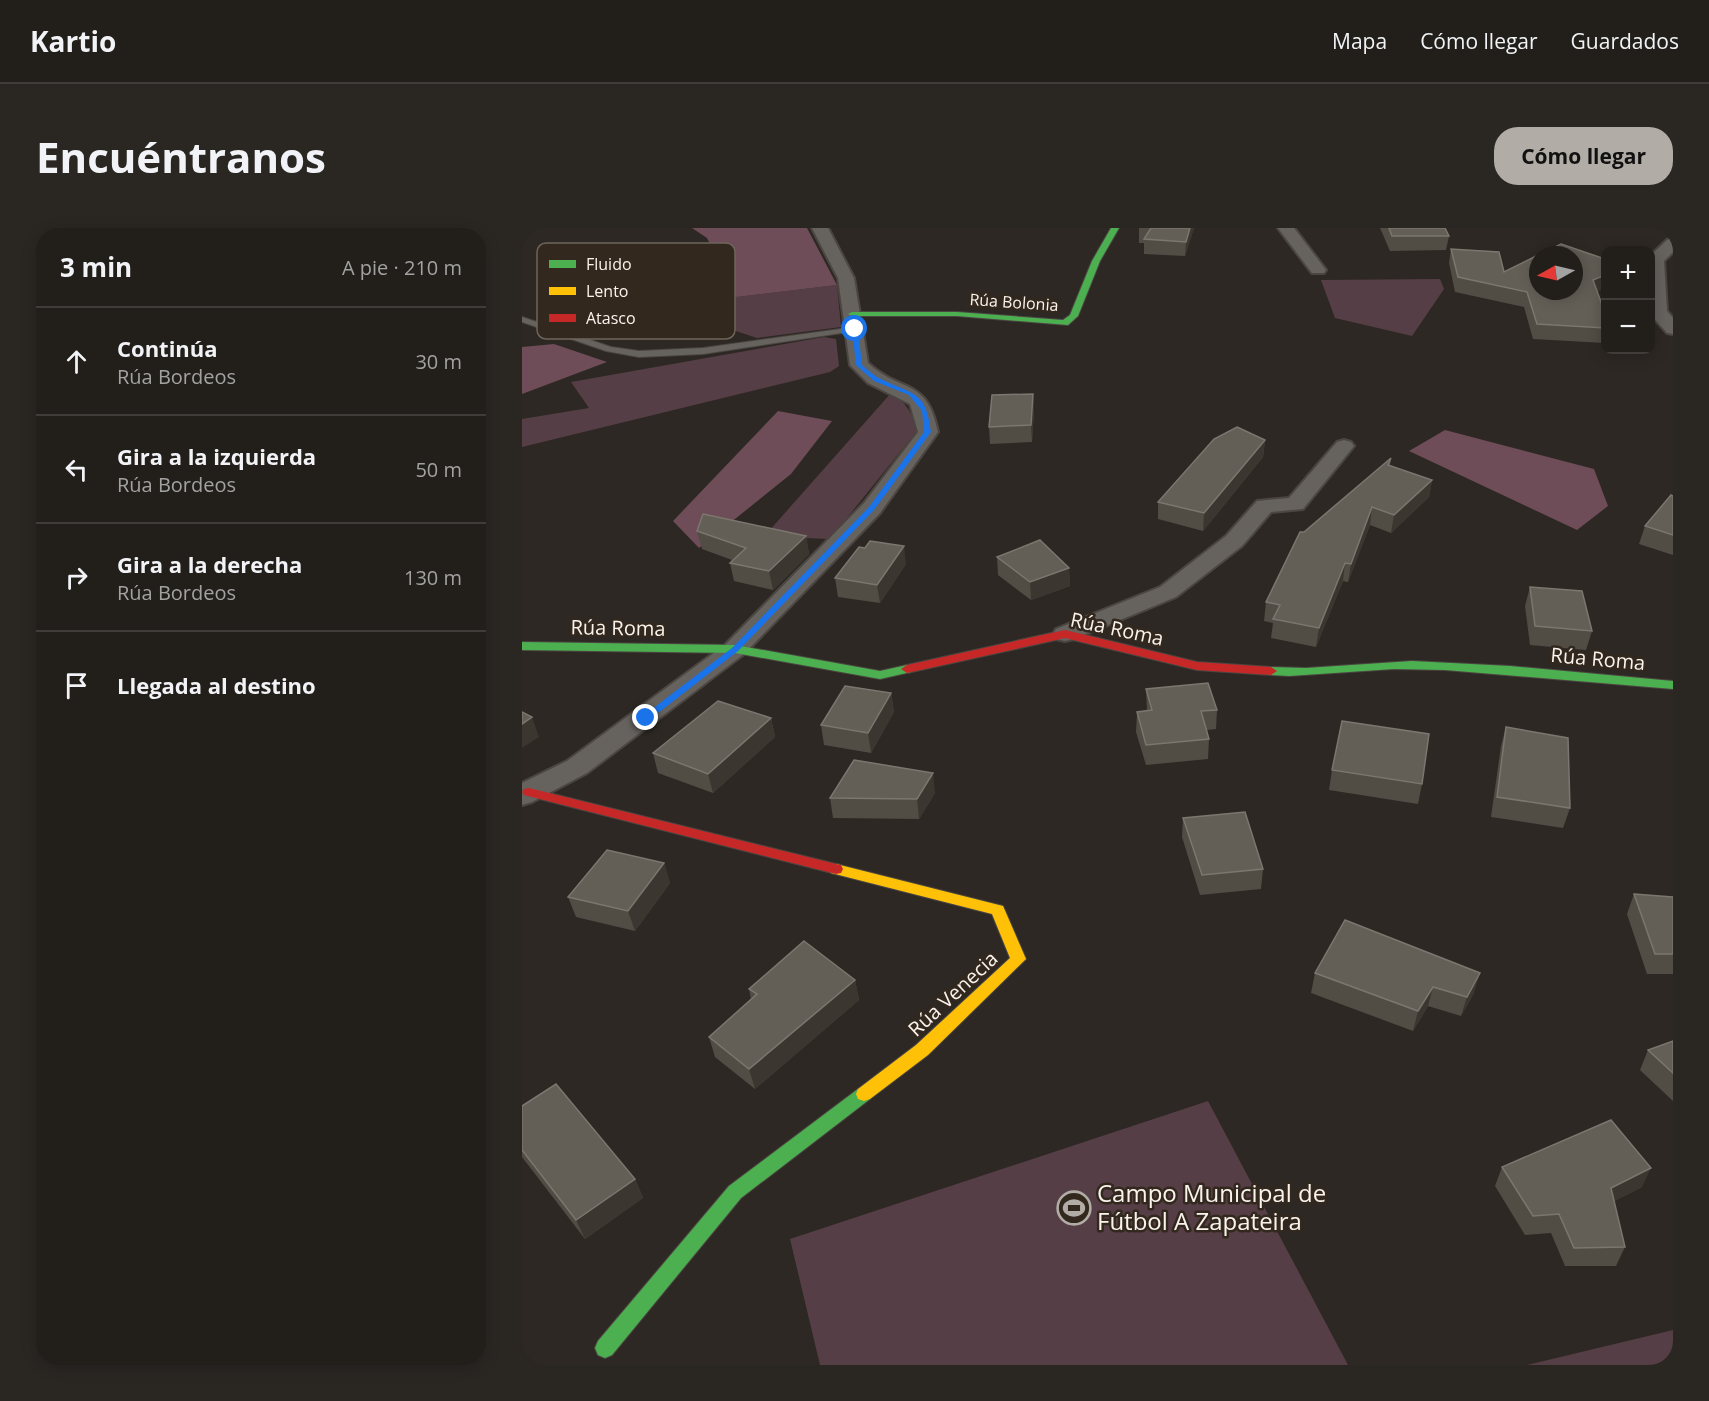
<!DOCTYPE html>
<html lang="es">
<head>
<meta charset="utf-8">
<style>
	:root { --surface:#221e1a; --page:#2a2723; --text:#f1f3f6; --muted:#a2a2a2; --line:#3f3c39; --accent:#b2aca6 }
	body { margin:0; font-family:"Open Sans",sans-serif; background:var(--page); color:var(--text) }
	.controls { position:absolute; right:18px; top:18px; display:grid; overflow:hidden; border-radius:12px; box-shadow:0 3px 15px #0003 }
	.controls button { width:54px; height:54px; display:grid; place-items:center; padding:0; border:0; border-bottom:2px solid var(--line); background:var(--surface); color:var(--text); font:30px sans-serif }
	.compass { position:absolute; left:1007px; top:18px; width:54px; height:54px; border-radius:50%; background:var(--surface); box-shadow:0 3px 15px #0003; rotate:262deg }
	.stop { position:absolute; width:18px; height:18px; margin:-14px; border:4px solid #1a73e8; border-radius:50%; background:#fff }
	.stop.end { background:#1a73e8; border-color:#fff; box-shadow:0 2px 6px #0008 }
	.list { margin:0; padding:0; list-style:none }
	h2 { display:flex; justify-content:space-between; align-items:center; height:78px; margin:0; padding:0 24px; font-size:26px }
	h2 small { font-size:20px; font-weight:400; color:var(--muted) }
	.list li { display:grid; grid-template-columns:39px 1fr auto; gap:18px; align-items:center; box-sizing:border-box; height:108px; padding:0 24px; border-top:2px solid var(--line) }
	.list b { display:block; font-size:22px; white-space:nowrap }
	.list p { margin:0; font-size:20px; white-space:nowrap; color:var(--muted) }
	.list em { font-size:20px; font-style:normal; color:var(--muted) }
	.icon { flex:none; width:33px; height:33px; fill:none; stroke:currentColor; stroke-width:2; stroke-linecap:round; stroke-linejoin:round }
	.map { position:relative; flex:none; width:1151px; height:1137px; overflow:hidden; border-radius:24px }
	header { display:flex; align-items:center; gap:36px; box-sizing:border-box; height:84px; padding:0 30px; background:var(--surface); border-bottom:2px solid var(--line) }
	header strong { font-size:28px }
	nav { display:flex; gap:33px; margin-inline-start:auto; font-size:21px }
	.intro { display:flex; align-items:center; justify-content:space-between; box-sizing:border-box; height:144px; padding:0 36px }
	h1 { margin:0; font-size:42px }
	.button { padding:15px 27px; border-radius:24px; background:var(--accent); color:#111; font-size:21px; font-weight:700 }
	main { display:flex; gap:36px; padding:0 36px }
	aside { flex:1; background:var(--surface); border-radius:24px; box-shadow:0 3px 15px #0003 }
	.map>svg:first-child { display:block }
	.green { fill:#563e46 }
	.forest { fill:#6e4d58 }
	.lines { fill:none; stroke-linecap:round; stroke-linejoin:round }
	.lane-casing { stroke:#4b4642; stroke-width:2 }
	.street-casing { stroke:#4b4642; stroke-width:4 }
	.fast-casing { stroke:#4b4642; stroke-width:2 }
	.slow-casing { stroke:#4b4642; stroke-width:2 }
	.jam-casing { stroke:#4b4642; stroke-width:2 }
	.lane { fill:#66625e; fill-rule:evenodd }
	.street { fill:#66625e; fill-rule:evenodd }
	.fast { fill:#4caf50; fill-rule:evenodd }
	.slow { fill:#ffc107; fill-rule:evenodd }
	.jam { fill:#c62828; fill-rule:evenodd }
	.wall { fill:#514d45 }
	.shaded-wall { fill:#3b3730 }
	.building { fill:#635f57; stroke:#7b766e; stroke-width:1.5 }
	.route { fill:#1a73e8 }
	.labels { text-anchor:middle; stroke-width:5; stroke-linejoin:round; paint-order:stroke }
	.far-street-label { font-size:16px; fill:#faf3ed; stroke:#32281e }
	.street-label { font-size:20px; fill:#faf3ed; stroke:#32281e }
	.near-poi-label { font-size:24px; fill:#faf3ed; stroke:#32281e; text-anchor:start }
	.key { fill:#32281e; stroke:#6e655c; stroke-width:1.5 }
	.key-label { font-size:16px; fill:#faf3ed }
</style>
</head>
<body>
<header>
<strong>Kartio</strong>
<nav><a>Mapa</a><a>Cómo llegar</a><a>Guardados</a></nav>
</header>
<div class="intro"><h1>Encuéntranos</h1><a class="button">Cómo llegar</a></div>
<main>
<aside>
<h2>3 min<small>A pie · 210 m</small></h2>
<ul class="list">
<li><svg class="icon" aria-label="ahead" viewBox="0 0 24 24"><path d="M12 20V5M6 11l6-6 6 6"/></svg><div><b>Continúa</b><p>Rúa Bordeos</p></div><em>30 m</em></li>
<li><svg class="icon" aria-label="left" viewBox="0 0 24 24"><path d="M17 20v-9H6M10 6l-5 5 5 5"/></svg><div><b>Gira a la izquierda</b><p>Rúa Bordeos</p></div><em>50 m</em></li>
<li><svg class="icon" aria-label="right" viewBox="0 0 24 24"><path d="M7 20v-9h11M14 6l5 5-5 5"/></svg><div><b>Gira a la derecha</b><p>Rúa Bordeos</p></div><em>130 m</em></li>
<li><svg class="icon" aria-label="arrive" viewBox="0 0 24 24"><path d="M6 21V4h12l-3 4 3 4H6"/></svg><div><b>Llegada al destino</b></div></li>
</ul>
</aside>
<div class="map">
<svg width="1151" height="1137" viewBox="0 0 1151 1137">
	<rect width="100%" height="100%" fill="#2d2823"/>
	<g class="green">
		<path d="M918 51 922 61 890 108 813 90 799 52Z"/>
		<path d="M315 57 319 99 235 110 138 78Z"/>
		<path d="M302 109 314 111 317 138 308 144 0 219V191L67 180 49 154Z"/>
		<path d="M369 165C385 176 390 184 395 203L308 311 256 309 239 312Z"/>
		<path d="M686 873 826 1137H298L268 1011Z"/>
		<path d="M1151 1102V1137H1005Z"/>
	</g>
	<g class="forest">
		<path d="M170 0H285L315 57 138 78C162 62 181 54 193 26L185 10Z"/>
		<path d="M32 116 85 134 0 166V119Z"/>
		<path d="M256 183 310 193 269 246 177 320 151 293Z"/>
		<path d="M923 202 1072 241 1086 278 1055 302 887 223Z"/>
	</g>
	<g class="lines">
		<defs>
			<path id="lane" d="M0 89 89 119 117 123 181 120 333 99 337 101 333 103 181 126 117 129 84 123 0 94Z"/>
			<g id="street">
				<path d="M290 0H306L332 50 346 135C380 166 405 149 416 204L358 285 222 426 65 545 10 574 0 577V555L45 533 204 416 342 275 396 204 388 176 346 155 328 137 316 50Z"/>
				<path d="M756 0H772L804 42 802 45H790Z"/>
				<path d="M1151 10V24L1142 33 1145 83 1151 90V106L1145 105 1128 86V28L1145 12Z"/>
				<path d="M822 212 829 214 832 218 781 281 749 284 720 318 654 369 552 411 543 413 534 411 531 406 534 401 638 359 704 308 735 273 767 270 815 214Z"/>
			</g>
			<g id="fast">
				<path d="M589 0H597L578 33 556 88 546 97 435 88H330L326 86 330 84H435L541 92 548 87 570 33Z"/>
				<path d="M0 414 213 417 358 443 385 437 391 441 389 444 358 451 213 425 0 422Z"/>
				<path d="M890 433 988 438 1151 453V461L923 442 872 441 767 448 749 447 743 443 749 439 784 440Z"/>
				<path d="M342 859 348 861 350 866 348 871 219 970 90 1127 83 1130 76 1127 73 1120 76 1113 207 958 336 861Z"/>
			</g>
			<path id="slow" d="M314 636 481 678 504 731 406 827 348 871 342 873 336 871 334 866 336 861 394 817 488 730 470 686 309 645 307 641 309 637Z"/>
			<g id="jam">
				<path d="M543 402 675 434 749 439 755 443 749 447 675 442 543 410 385 445 379 441 385 437Z"/>
				<path d="M7 560 314 636 319 637 321 641 319 645 314 646 2 567 0 564 2 561Z"/>
			</g>
		</defs>
		<use href="#lane" class="lane-casing"/>
		<use href="#street" class="street-casing"/>
		<use href="#fast" class="fast-casing"/>
		<use href="#slow" class="slow-casing"/>
		<use href="#jam" class="jam-casing"/>
		<use href="#lane" class="lane"/>
		<use href="#street" class="street"/>
		<use href="#fast" class="fast"/>
		<use href="#slow" class="slow"/>
		<use href="#jam" class="jam"/>
	</g>
	<g class="wall">
		<path d="M617 0H672L663 28 622 26V15H617Z"/>
		<path d="M858 0H923L927 8 924 22 868 23Z"/>
		<path d="M929 21 982 44 1083 31V60L1075 63 1083 85V115L1011 111 1002 79 933 64 927 35Z"/>
		<path d="M511 166 512 183 510 214 468 216 467 199Z"/>
		<path d="M743 212 741 229 681 303 636 291V274Z"/>
		<path d="M869 230 868 238 910 252 907 269 869 305 848 297 826 354 821 353 794 419 749 410 751 395 742 393 744 374 782 304Z"/>
		<path d="M1151 268V327L1117 316 1123 298Z"/>
		<path d="M175 303 284 308 287 326 251 362 212 353 208 335 210 332 180 321Z"/>
		<path d="M475 329 547 340 548 358 509 372 476 347Z"/>
		<path d="M384 336 358 375 316 369 313 350Z"/>
		<path d="M1008 359 1070 403 1064 422 1008 417 1003 378Z"/>
		<path d="M624 461 695 482 694 501 685 502 687 511 686 531 624 537 614 504 615 484 625 483Z"/>
		<path d="M369 465 372 484 349 525 302 517 299 497Z"/>
		<path d="M249 490 253 509 191 565 136 545 131 525Z"/>
		<path d="M984 499 1048 580 1041 600 969 589 979 518Z"/>
		<path d="M810 542 900 556 896 576 807 562Z"/>
		<path d="M413 565 397 591 311 590 308 570Z"/>
		<path d="M661 590 741 641 739 661 678 667 660 609Z"/>
		<path d="M142 635 148 655 113 703 54 689 46 669Z"/>
		<path d="M1112 666 1151 669V746H1125L1105 686Z"/>
		<path d="M823 692 952 765 939 788 906 778 891 803 789 765 793 745Z"/>
		<path d="M333 752 337 772 233 861 193 829 187 809 229 771 227 761Z"/>
		<path d="M1151 813V873L1118 842 1126 822Z"/>
		<path d="M0 878 113 951 121 970 63 1011 0 929Z"/>
		<path d="M980 939 1120 959 1092 973 1103 1019 1094 1038H1043L1029 1005 1003 1007 973 958Z"/>
	</g>
	<g class="shaded-wall">
		<path d="M668 0H672L663 28 664 14Z"/>
		<path d="M1083 47V60L1068 67 1071 52Z"/>
		<path d="M511 166 512 183 510 214 509 197Z"/>
		<path d="M743 212 741 229 681 303 682 285Z"/>
		<path d="M910 252 907 269 869 305 872 287Z"/>
		<path d="M850 279 848 297 826 354 829 336Z"/>
		<path d="M284 308 287 326 251 362 247 343Z"/>
		<path d="M382 318 384 336 358 375 355 357Z"/>
		<path d="M823 335 821 353 794 419 797 400Z"/>
		<path d="M547 340 548 358 509 372 508 354Z"/>
		<path d="M369 465 372 484 349 525 346 505Z"/>
		<path d="M10 489 17 509 0 520V496Z"/>
		<path d="M249 490 253 509 191 565 186 546Z"/>
		<path d="M411 545 413 565 397 591 395 571Z"/>
		<path d="M142 635 148 655 113 703 106 683Z"/>
		<path d="M958 745 952 765 939 788 945 769Z"/>
		<path d="M333 752 337 772 233 861 227 841Z"/>
		<path d="M911 759 906 778 891 803 896 783Z"/>
		<path d="M1129 940 1120 959 1080 979 1089 960Z"/>
		<path d="M113 951 121 970 63 1011 54 992Z"/>
	</g>
	<g class="building">
		<path d="M629 0H668L664 14 622 11Z"/>
		<path d="M867 0H923L927 8H870Z"/>
		<path d="M1039 16 1083 31V47L1071 52 1083 85V100L1015 96 1005 64 936 49 929 21 977 24 982 44 1016 27V63H1052V27H1017Z"/>
		<path d="M511 166 509 197 467 199 470 167Z"/>
		<path d="M715 199 743 212 682 285 636 274 692 211Z"/>
		<path d="M869 230 866 237 910 252 872 287 850 279 829 336 823 335 797 400 751 391 758 377 744 374 778 304H782Z"/>
		<path d="M1149 267 1151 268V307L1123 298Z"/>
		<path d="M181 286 284 308 247 343 208 335 224 320 175 303Z"/>
		<path d="M518 312 547 340 508 354 475 329Z"/>
		<path d="M348 313 382 318 355 357 313 350 337 319 343 320Z"/>
		<path d="M1008 359 1060 363 1070 403 1013 398Z"/>
		<path d="M686 455 695 482 679 483 687 511 624 517 615 484 630 482 624 461Z"/>
		<path d="M323 458 369 465 346 505 299 497Z"/>
		<path d="M196 473 249 490 186 546 131 525Z"/>
		<path d="M0 484 10 489 0 496Z"/>
		<path d="M820 493 907 506 900 556 810 542Z"/>
		<path d="M984 499 1046 510 1048 580 975 569Z"/>
		<path d="M332 532 411 545 395 571 308 570Z"/>
		<path d="M723 584 741 641 680 647 661 590Z"/>
		<path d="M85 622 142 635 106 683 46 669Z"/>
		<path d="M1112 666 1151 669V726H1133Z"/>
		<path d="M823 692 958 745 945 769 911 759 896 783 793 745Z"/>
		<path d="M282 713 333 752 227 841 187 809 235 766 227 761Z"/>
		<path d="M1151 813V845L1126 822Z"/>
		<path d="M34 856 113 951 54 992 0 922V878Z"/>
		<path d="M1089 892 1129 940 1089 960 1103 1019 1052 1020 1037 986 1011 988 980 939Z"/>
	</g>
	<path class="route" d="M333 99 336 101 340 137C346 142 352 148 359 151 391 167 404 162 409 204L352 282 216 423 127 492H121V488L210 420 347 279 402 204 400 183 387 167 352 153 334 137 330 101Z"/>
	<defs>
		<symbol id="stadium-ring" viewBox="-11 -11 22 22"><circle r="9.5" fill="#32281e" stroke="#b2aca6" stroke-width="1.5"/><path d="M0-5a6.5 5 0 1 0 0 10a6.5 5 0 1 0 0-10ZM-3.5-1.8h7v3.6h-7Z" fill="#b2aca6"/></symbol>
	</defs>
	<g fill-rule="evenodd">
		<use href="#stadium-ring" x="533" y="961" width="38" height="38"/>
	</g>
	<g class="labels">
		<g class="far-street-label">
			<text transform="translate(492 74) rotate(4)" y="6">Rúa Bolonia</text>
		</g>
		<g class="street-label">
			<text transform="translate(96 400) rotate(1)" y="7">Rúa Roma</text>
			<text transform="translate(595 401) rotate(12)" y="7">Rúa Roma</text>
			<text transform="translate(1076 431) rotate(5)" y="7">Rúa Roma</text>
			<text transform="translate(431 766) rotate(-43)" y="7">Rúa Venecia</text>
		</g>
		<g class="near-poi-label">
			<text x="575" y="974">Campo Municipal de<tspan x="575" dy="28">Fútbol A Zapateira</tspan></text>
		</g>
	</g>
	<rect x="15" y="15" width="198" height="96" rx="9" class="key"/>
	<rect x="27" y="32" width="27" height="8" fill="#4caf50"/>
	<rect x="27" y="59" width="27" height="8" fill="#ffc107"/>
	<rect x="27" y="86" width="27" height="8" fill="#c62828"/>
	<g class="key-label">
		<text x="64" y="42">Fluido</text>
		<text x="64" y="69">Lento</text>
		<text x="64" y="96">Atasco</text>
	</g>
</svg>
<div class="controls">
<button>+</button>
<button>−</button>
</div>
<svg class="compass" viewBox="-18 -18 36 36"><path d="M0-13l5 13h-10z" fill="#e53935"/><path d="M0 13l5-13h-10z" fill="#a2a2a2"/></svg>
<div class="stop" style="left:333px;top:101px"></div>
<div class="stop end" style="left:124px;top:490px"></div>
</div>
</main>
</body>
</html>
